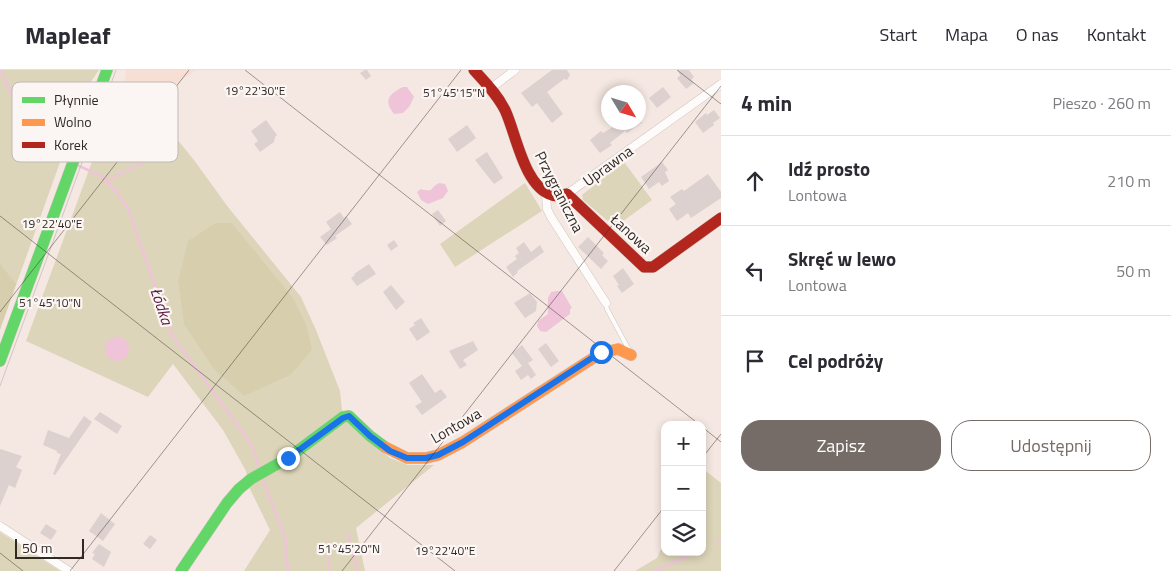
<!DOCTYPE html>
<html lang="pl">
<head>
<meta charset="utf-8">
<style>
	:root { --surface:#fff; --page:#f2f2f3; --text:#2b2b33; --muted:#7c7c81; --line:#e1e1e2; --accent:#766c67 }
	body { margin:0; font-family:"Titillium Web",sans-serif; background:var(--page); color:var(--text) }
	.controls { position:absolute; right:15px; bottom:15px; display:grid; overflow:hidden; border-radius:10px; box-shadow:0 2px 8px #0003 }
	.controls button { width:45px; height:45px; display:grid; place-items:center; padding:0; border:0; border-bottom:1px solid var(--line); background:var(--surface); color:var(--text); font:25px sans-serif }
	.compass { position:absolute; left:601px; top:15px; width:45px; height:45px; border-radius:50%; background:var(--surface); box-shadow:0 2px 8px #0003; rotate:128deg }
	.scale { position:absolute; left:15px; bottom:12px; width:69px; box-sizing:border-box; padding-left:5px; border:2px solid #322925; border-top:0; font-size:14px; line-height:18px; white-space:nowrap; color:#322925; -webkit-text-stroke:4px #fbf6f4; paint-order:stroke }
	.stop { position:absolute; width:15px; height:15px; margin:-11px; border:4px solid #1a73e8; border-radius:50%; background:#fff }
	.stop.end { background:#1a73e8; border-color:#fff; box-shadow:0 1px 5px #0008 }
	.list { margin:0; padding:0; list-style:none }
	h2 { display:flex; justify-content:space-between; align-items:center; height:65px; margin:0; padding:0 20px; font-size:21px }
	h2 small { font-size:16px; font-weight:400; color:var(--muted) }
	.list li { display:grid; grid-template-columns:32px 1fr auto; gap:15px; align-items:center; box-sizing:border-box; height:90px; padding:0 20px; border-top:1px solid var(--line) }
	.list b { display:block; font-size:19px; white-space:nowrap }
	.list p { margin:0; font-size:16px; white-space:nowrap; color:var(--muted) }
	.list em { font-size:16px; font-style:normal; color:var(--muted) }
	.actions { display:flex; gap:10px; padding:15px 20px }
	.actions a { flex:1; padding:11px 0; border:1px solid var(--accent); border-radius:20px; text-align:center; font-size:18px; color:var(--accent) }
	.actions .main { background:var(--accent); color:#fff }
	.icon { flex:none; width:28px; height:28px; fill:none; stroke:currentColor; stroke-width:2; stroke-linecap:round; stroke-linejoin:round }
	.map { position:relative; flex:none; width:721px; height:501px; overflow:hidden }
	header { display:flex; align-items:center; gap:30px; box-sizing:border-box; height:70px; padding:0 25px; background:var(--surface); border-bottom:1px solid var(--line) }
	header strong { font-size:24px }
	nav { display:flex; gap:28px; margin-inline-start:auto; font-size:18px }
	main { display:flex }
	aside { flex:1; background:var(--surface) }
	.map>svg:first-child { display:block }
	.built { fill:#f7dfd5 }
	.green { fill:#ddd5b9; fill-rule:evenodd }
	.forest { fill:#d7cead }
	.water { fill:#efc4d8 }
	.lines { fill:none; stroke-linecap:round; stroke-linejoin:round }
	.stream { stroke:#efc4d8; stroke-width:2.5 }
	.building { fill:#dcd1cf }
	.lane-casing { stroke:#cfc5c1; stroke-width:5 }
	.street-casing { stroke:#cfc5c1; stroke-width:9 }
	.fast-casing { stroke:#cfc5c1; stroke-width:12 }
	.slow-casing { stroke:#cfc5c1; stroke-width:12 }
	.jam-casing { stroke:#cfc5c1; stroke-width:12 }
	.lane { stroke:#fefcfb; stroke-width:4 }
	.street { stroke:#fefcfb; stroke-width:8 }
	.fast { stroke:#63d668; stroke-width:11 }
	.slow { stroke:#ff974d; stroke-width:11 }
	.jam { stroke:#b3261e; stroke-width:11 }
	.tram { stroke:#cac8c6; stroke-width:1 }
	.route { stroke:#1a73e8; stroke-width:6 }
	.ticks { fill:none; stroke:#322925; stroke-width:1; stroke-opacity:0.45 }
	.labels { text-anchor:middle; stroke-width:4.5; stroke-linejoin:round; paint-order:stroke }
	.street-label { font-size:15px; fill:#322925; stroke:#fbf6f4 }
	.water-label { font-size:16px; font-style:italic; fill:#56173f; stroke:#fbf6f4 }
	.key { fill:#fbf6f4; stroke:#bfb8b6; stroke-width:1 }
	.key-label { font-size:14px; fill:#322925 }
	.ticks-label { font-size:12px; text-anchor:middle; fill:#322925; stroke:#fbf6f4; stroke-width:4.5; stroke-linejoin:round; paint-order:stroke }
</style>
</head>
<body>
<header>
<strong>Mapleaf</strong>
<nav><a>Start</a><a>Mapa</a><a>O nas</a><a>Kontakt</a></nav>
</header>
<main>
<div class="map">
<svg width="721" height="501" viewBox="0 0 721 501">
	<rect width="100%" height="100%" fill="#f5e8e2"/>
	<path class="built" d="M126 0H196L114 58 110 49 125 8Z"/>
	<g class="green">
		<path d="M0 0H99L92 10 59 95 0 260Z"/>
		<path d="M150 36 194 90 228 137 301 227 316 260 340 321 342 340 359 360 390 388 408 395H434L356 458 365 501H244L270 460 249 417 246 401 223 360 173 294 148 327 26 271 107 51 118 59ZM216 153H232L259 187Z"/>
		<path d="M624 92 652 130 615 157 583 130 582 125Z"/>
		<path d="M525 113 542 141 455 197 440 174Z"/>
		<path d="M702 398 721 413V501H635L657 488 665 469V482H702Z"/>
		<path d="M0 462 60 501H0Z"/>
	</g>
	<g class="forest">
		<path d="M216 153H232L293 228 306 254 312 280 290 305 244 326 214 299 184 254 178 211 188 171Z"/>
		<path d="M0 194 16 214 0 259Z"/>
	</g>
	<g class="water">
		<path d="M403 17H407L414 27 409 37 403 43 394 44C383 30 389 24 403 17Z"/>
		<path d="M439 113 445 114 448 121 443 128 428 134 421 130 417 122 421 119C435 123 429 118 439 113Z"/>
		<path d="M557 221H562L572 238 570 239V244L546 262 540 261 537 256 538 251 548 244V228L551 222Z"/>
		<circle cx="117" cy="279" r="12"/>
	</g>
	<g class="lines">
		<g class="stream">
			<path d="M1 0C16 37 31 74 69 92"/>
			<path d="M77 95 101 106 116 121 129 141 172 265 251 374 260 399"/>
			<path d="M106 111 175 76"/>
			<path d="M262 407 285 467 288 501"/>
			<path d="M347 463 358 501"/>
			<path d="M328 472 329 501"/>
			<path d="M718 473 721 472"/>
			<path d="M654 501 687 487"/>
		</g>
	</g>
	<g class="building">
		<path d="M365 0H367L371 6 366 10 360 3Z"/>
		<path d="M552 0H567L570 5 567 10 564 9 547 22 563 44 552 53 537 33 532 37 521 23Z"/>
		<path d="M678 0H689L694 7 691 10 694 13 686 19 677 8 680 6Z"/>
		<path d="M663 17 671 27 657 38 649 28Z"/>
		<path d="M714 40 720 48 713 53 714 55 703 63 695 52 706 43 707 45Z"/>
		<path d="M266 50 277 65 275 67 274 72 260 82 254 74 258 71 251 61Z"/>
		<path d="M621 52H643L627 63 625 61 610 73 612 75 600 83 590 70 601 61 603 63Z"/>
		<path d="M467 55 476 68 457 82 448 69Z"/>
		<path d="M487 82 503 108 494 114 475 90Z"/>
		<path d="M662 92 668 100 665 102 669 111 662 116 659 112 649 119 641 107Z"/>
		<path d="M708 104 721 122V128L691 148 688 143 677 151 669 139 676 134 670 127 682 119 684 121Z"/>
		<path d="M438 140 446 151 440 156 432 144Z"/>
		<path d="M340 142 344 148 346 146 352 154 335 166 337 168 327 175 320 167 331 159 326 152Z"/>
		<path d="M588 167 604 183 602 185 608 191 601 199 578 177Z"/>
		<path d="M394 170 398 176 391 181 387 175Z"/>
		<path d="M524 172 531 182 540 175 544 182 517 201 518 202 513 207 506 197 517 189 515 186 519 183 516 178Z"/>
		<path d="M369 194 376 204 357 216 351 208 355 205 354 204Z"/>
		<path d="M623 198 634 214 622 223 617 216 619 215 613 206Z"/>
		<path d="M391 215 405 232 396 240 383 222Z"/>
		<path d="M530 223 537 232 536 241 525 248 514 233Z"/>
		<path d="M421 248 430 262 417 271 409 259 415 255 413 253Z"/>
		<path d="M473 271 478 280 463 290 467 295 460 299 449 281Z"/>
		<path d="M546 273 559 291 551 297 538 279Z"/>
		<path d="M522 275 533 290 528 293 536 305 531 309 528 305 521 310 515 301 522 296 512 283Z"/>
		<path d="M422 304 435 323 441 319 447 327 422 345 415 336 422 332 409 313Z"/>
		<path d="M100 342 122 356 117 364 94 349Z"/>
		<path d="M84 346 92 352 55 405 53 404 61 384 57 383V381L43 375 48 360 69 368Z"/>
		<path d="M0 379 22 386 16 397 22 400 15 418 9 415 0 436Z"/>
		<path d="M101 443 115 454 103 471 89 461Z"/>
		<path d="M46 454 57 461 51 470 40 463Z"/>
		<path d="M150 465 157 470 150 479 143 474Z"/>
		<path d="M99 474 111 482 104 497 92 489 95 484 92 483Z"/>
	</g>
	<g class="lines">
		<defs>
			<path id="lane" d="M606 233 607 239 629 280"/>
			<g id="street">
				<path d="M490 19 515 0"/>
				<path d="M567 124 721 14"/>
				<path d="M546 125 547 139 551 147 606 233"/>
				<path d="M0 456 69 501"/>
			</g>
			<g id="fast">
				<path d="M0 291 107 0"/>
				<path d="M181 501 227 433 239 419 251 409 288 388 343 347 349 346 370 366 385 377"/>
			</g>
			<path id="slow" d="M385 377 407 388H426L438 385 463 372 601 283 618 279 631 285"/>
			<path id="jam" d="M474 0C485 12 497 24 505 40 516 63 524 117 552 125 556 127 562 125 567 124L644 197H653L721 148"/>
		</defs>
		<use href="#lane" class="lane-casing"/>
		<use href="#street" class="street-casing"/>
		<use href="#fast" class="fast-casing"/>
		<use href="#slow" class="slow-casing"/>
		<use href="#jam" class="jam-casing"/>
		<use href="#lane" class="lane"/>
		<use href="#street" class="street"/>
		<use href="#fast" class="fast"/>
		<use href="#slow" class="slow"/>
		<use href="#jam" class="jam"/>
		<path class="tram" d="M0 316 116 0"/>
	</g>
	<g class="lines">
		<path class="route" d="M288 388 343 348 349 346 370 366 390 381 407 388H426L438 385 463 372 601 282"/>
	</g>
	<path class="ticks" d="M245 0 700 355M677 0 721 34M0 146 455 501M0 242 189 0M702 357 721 372M702 388 721 364M0 483 23 501M70 501 461 0M342 501 721 16M614 501 665 436"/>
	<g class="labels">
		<g class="street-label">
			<text transform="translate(608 96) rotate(-36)" y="5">Uprawna</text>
			<text transform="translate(559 122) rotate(63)" y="5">Przygraniczna</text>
			<text transform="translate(631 164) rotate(43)" y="5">Łanowa</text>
			<text transform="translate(456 356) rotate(-30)" y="5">Lontowa</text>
		</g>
		<g class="water-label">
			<text transform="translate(162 236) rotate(71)" y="6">Łódka</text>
		</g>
	</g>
	<rect x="12" y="12" width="166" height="80" rx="8" class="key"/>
	<rect x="22" y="27" width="23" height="6" fill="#63d668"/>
	<rect x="22" y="49" width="23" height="7" fill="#ff974d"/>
	<rect x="22" y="72" width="23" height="6" fill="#b3261e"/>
	<g class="key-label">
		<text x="54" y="35">Płynnie</text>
		<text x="54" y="57">Wolno</text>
		<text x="54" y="80">Korek</text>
	</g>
	<g class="ticks-label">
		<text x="255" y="25">19°22'30"E</text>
		<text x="454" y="27">51°45'15"N</text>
		<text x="52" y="158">19°22'40"E</text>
		<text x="50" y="237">51°45'10"N</text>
		<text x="349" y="483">51°45'20"N</text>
		<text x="445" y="485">19°22'40"E</text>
	</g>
</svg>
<div class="controls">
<button>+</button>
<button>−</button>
<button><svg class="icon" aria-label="layers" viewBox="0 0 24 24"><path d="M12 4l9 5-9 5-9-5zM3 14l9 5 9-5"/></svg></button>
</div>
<svg class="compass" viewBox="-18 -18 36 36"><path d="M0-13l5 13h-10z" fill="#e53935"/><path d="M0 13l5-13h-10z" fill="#7c7c81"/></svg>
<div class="scale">50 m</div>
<div class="stop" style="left:601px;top:282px"></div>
<div class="stop end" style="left:288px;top:388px"></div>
</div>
<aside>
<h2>4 min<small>Pieszo · 260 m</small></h2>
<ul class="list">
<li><svg class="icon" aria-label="ahead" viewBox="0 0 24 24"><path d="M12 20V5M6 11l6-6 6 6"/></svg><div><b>Idź prosto</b><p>Lontowa</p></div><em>210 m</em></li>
<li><svg class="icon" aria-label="left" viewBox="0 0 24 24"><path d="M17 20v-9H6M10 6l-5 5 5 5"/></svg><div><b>Skręć w lewo</b><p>Lontowa</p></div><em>50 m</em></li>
<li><svg class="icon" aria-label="arrive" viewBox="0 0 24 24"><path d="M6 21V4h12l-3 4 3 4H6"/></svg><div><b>Cel podróży</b></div></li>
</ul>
<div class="actions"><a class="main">Zapisz</a><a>Udostępnij</a></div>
</aside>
</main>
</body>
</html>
